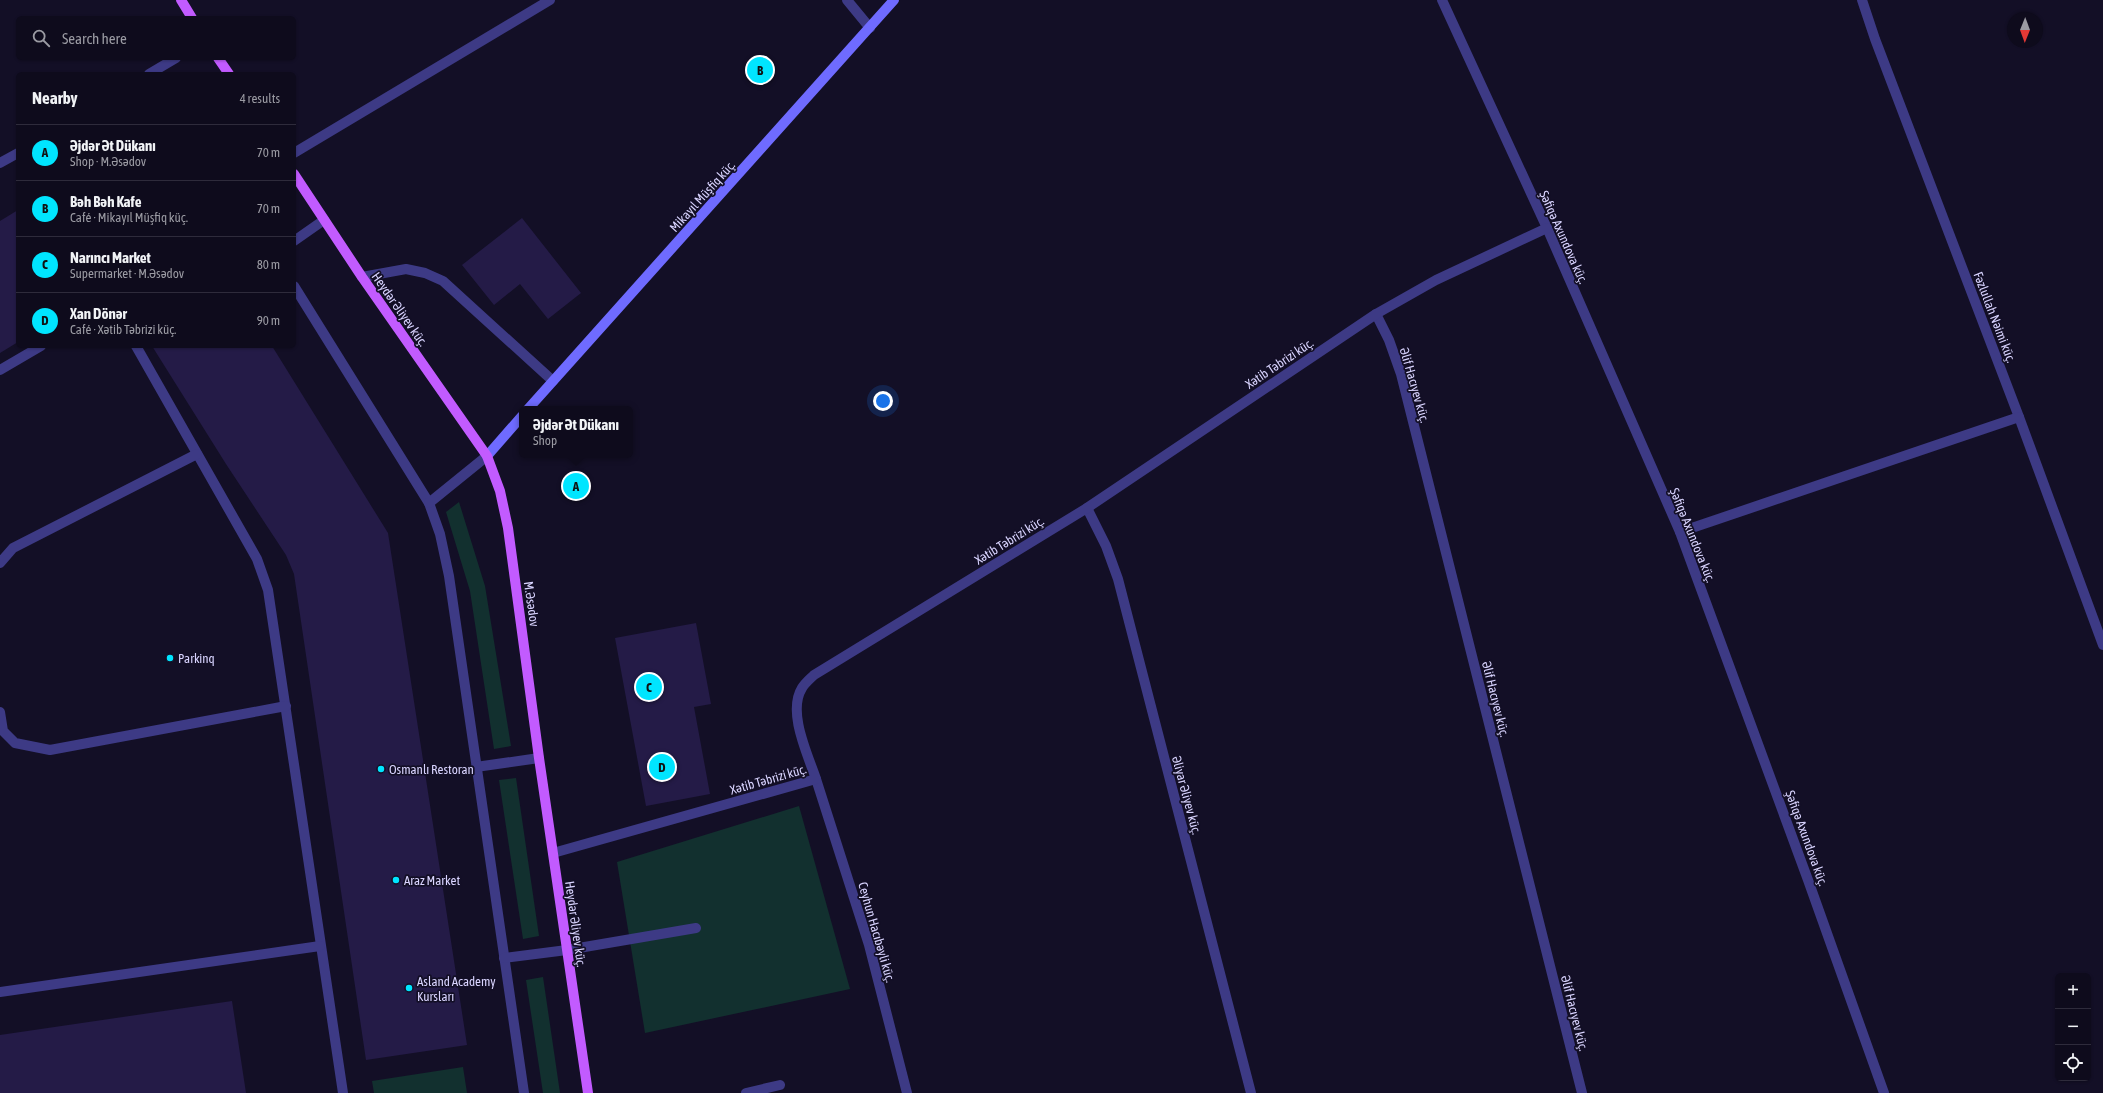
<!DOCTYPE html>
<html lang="en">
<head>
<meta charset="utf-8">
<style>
	:root { --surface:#0e0b1c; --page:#171425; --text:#f1f3f6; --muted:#9b9ba3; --line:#2e2b3b; --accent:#00e5ff }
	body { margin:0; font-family:"Asap Condensed",sans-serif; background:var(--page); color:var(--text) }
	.controls { position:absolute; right:12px; bottom:12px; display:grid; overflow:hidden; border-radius:6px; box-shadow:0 1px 3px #0004 }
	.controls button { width:36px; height:36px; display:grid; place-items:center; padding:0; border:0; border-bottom:1px solid var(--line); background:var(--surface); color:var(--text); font:20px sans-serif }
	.compass { position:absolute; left:2007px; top:12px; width:36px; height:36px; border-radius:50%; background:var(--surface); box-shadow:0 1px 3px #0004; rotate:181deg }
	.you { position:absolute; left:883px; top:401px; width:14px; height:14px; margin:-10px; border:3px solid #fff; border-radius:50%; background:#1a73e8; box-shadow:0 0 0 6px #1a73e833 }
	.badge { display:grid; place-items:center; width:26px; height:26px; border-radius:50%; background:var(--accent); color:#111; font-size:13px; font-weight:700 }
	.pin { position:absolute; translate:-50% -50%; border:2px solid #fff; box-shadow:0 1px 4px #0006 }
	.popup { position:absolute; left:519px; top:406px; width:114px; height:52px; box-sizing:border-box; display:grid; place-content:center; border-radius:6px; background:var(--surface); filter:drop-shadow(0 1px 3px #0005); font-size:13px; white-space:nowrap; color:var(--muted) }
	.popup b { font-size:15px; color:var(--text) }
	.popup::after { content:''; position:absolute; left:50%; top:100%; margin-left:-8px; border:8px solid transparent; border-top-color:var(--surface) }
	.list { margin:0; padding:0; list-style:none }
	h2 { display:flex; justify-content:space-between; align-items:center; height:52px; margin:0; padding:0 16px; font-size:17px }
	h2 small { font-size:13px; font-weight:400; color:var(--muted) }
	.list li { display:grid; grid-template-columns:26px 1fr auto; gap:12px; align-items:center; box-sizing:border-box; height:56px; padding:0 16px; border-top:1px solid var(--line) }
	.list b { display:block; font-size:15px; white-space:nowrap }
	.list p { margin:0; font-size:13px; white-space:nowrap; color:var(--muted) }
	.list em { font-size:13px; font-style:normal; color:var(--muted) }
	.icon { flex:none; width:22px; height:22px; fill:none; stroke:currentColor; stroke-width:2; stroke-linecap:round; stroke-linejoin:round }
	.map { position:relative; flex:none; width:2103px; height:1093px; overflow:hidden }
	.search { position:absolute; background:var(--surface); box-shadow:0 1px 3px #0004; left:16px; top:16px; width:280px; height:44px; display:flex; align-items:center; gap:10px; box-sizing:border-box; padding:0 14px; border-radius:6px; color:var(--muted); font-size:15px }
	.panel { position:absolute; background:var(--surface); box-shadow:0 1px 3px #0004; left:16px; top:72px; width:280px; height:276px; border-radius:6px }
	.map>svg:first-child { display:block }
	.green { fill:#12302f }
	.building { fill:#241b47 }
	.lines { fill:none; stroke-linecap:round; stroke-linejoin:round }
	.lane { stroke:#3d3a85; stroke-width:10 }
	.street { stroke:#3d3a85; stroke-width:10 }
	.secondary { stroke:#6f6bff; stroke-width:10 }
	.primary { stroke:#c25bff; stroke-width:10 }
	.poi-dot { fill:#00e5ff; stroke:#130f26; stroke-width:1.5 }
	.labels { text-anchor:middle; stroke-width:3.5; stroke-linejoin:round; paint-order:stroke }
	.street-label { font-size:13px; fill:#d9d4ff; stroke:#130f26 }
	.poi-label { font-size:13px; fill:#d9d4ff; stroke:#130f26; text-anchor:start }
</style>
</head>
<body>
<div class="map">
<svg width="2103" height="1093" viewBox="0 0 2103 1093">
	<rect width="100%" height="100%" fill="#130f26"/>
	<g class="green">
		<path d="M459 502 485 586 511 746 494 749 470 591 446 512Z"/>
		<path d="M516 778 539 936 523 939 499 780Z"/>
		<path d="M799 806 850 989 645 1033 617 862Z"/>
		<path d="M543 977 560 1093H543L526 980Z"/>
		<path d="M463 1067 467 1093H374L372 1081Z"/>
	</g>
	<g class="building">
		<path d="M18 210V342L0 353V221Z"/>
		<path d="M522 218 581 293 548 319 520 284 494 305 462 265Z"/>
		<path d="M152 346H272L388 533 467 1045 366 1060 294 574 286 555 226 464Z"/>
		<path d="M696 623 711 704 694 707 710 794 646 806 615 638Z"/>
		<path d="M232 1001 246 1093H0V1035Z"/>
	</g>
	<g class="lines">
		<g class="lane">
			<path d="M294 241 324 220"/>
			<path d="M362 277 406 269 425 273 443 281 553 381"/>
			<path d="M294 286 429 503 440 534 449 576 524 1093"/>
			<path d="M136 346 257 559 268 590 343 1093"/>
			<path d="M0 370 41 346"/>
			<path d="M429 503 487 456"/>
			<path d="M0 563 13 548 197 454"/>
			<path d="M0 712 3 731 15 743 50 750 286 706"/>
			<path d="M476 767 539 758"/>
			<path d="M504 958 567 950 696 928"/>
			<path d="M0 992 320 946"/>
			<path d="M746 1093 780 1085"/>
		</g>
		<g class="street">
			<path d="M847 0 870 28"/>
			<path d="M1442 0 1547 228 1680 532 1808 880 1884 1093"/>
			<path d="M1862 0 1875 39 2019 417 2103 645"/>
			<path d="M149 74 176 58"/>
			<path d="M294 153 550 0"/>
			<path d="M0 163 18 153"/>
			<path d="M1376 314 1389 340 1401 374 1582 1093"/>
			<path d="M1087 508 1106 546 1118 579 1251 1093"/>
			<path d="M1680 532 2019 417"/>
			<path d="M816 779 869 945 907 1093"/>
			<path d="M553 853 816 779C808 755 787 712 802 688 805 683 810 679 814 675L1087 508 1376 314 1436 280 1547 228"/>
		</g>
		<g class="secondary">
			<path d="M528 409 894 0"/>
			<path d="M487 456 522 416"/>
		</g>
		<g class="primary">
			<path d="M181 0 192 18"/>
			<path d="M218 58 229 74"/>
			<path d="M294 174 362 277 487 456 500 491 508 528 539 758 588 1093"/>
		</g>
	</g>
	<g class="poi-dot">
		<circle cx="170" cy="658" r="4"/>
		<circle cx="381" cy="769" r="4"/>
		<circle cx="396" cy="880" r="4"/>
		<circle cx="409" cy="988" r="4"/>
	</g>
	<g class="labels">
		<g class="street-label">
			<text transform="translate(702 196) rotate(-48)" y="5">Mikayıl Müşfiq küç.</text>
			<text transform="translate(1564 237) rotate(66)" y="5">Şəfiqə Axundova küç.</text>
			<text transform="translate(400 309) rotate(55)" y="5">Heydər Əliyev küç.</text>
			<text transform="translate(1995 317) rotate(69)" y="5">Fəzlullah Nəimi küç.</text>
			<text transform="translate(1279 363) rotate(-34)" y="5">Xətib Təbrizi küç.</text>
			<text transform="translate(1415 385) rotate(74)" y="5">Əlif Hacıyev küç.</text>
			<text transform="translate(1693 535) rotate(68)" y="5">Şəfiqə Axundova küç.</text>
			<text transform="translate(1009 540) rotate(-32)" y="5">Xətib Təbrizi küç.</text>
			<text transform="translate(532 604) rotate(82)" y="5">M.Əsədov</text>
			<text transform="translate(1496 699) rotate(76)" y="5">Əlif Hacıyev küç.</text>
			<text transform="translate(768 779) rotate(-16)" y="5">Xətib Təbrizi küç.</text>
			<text transform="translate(1187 795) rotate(75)" y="5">Əliyar Əliyev küç.</text>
			<text transform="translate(1807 838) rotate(70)" y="5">Şəfiqə Axundova küç.</text>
			<text transform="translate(576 924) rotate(82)" y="5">Heydər Əliyev küç.</text>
			<text transform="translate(877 932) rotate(74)" y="5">Ceyhun Hacıbəyli küç.</text>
			<text transform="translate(1575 1013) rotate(76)" y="5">Əlif Hacıyev küç.</text>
		</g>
		<g class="poi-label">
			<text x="178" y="663">Parkinq</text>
			<text x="389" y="774">Osmanlı Restoran</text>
			<text x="404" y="885">Araz Market</text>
			<text x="417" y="986">Asland Academy<tspan x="417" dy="15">Kursları</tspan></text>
		</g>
	</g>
</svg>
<div class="controls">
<button>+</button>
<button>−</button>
<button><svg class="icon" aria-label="locate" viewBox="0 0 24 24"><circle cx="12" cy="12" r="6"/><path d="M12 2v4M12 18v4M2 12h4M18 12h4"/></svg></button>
</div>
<svg class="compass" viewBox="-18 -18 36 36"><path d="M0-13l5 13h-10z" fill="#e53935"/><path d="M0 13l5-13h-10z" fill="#9b9ba3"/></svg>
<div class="you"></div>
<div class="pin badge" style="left:576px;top:486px">A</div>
<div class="popup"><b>Əjdər Ət Dükanı</b>Shop</div>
<div class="pin badge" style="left:760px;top:70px">B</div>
<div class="pin badge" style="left:649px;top:687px">C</div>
<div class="pin badge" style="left:662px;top:767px">D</div>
<div class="search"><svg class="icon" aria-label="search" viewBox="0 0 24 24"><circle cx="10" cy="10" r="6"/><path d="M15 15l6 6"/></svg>Search here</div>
<section class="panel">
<h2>Nearby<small>4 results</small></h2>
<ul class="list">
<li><span class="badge">A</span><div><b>Əjdər Ət Dükanı</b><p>Shop · M.Əsədov</p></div><em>70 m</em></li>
<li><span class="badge">B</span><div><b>Bəh Bəh Kafe</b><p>Café · Mikayıl Müşfiq küç.</p></div><em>70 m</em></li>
<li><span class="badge">C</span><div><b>Narıncı Market</b><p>Supermarket · M.Əsədov</p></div><em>80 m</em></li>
<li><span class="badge">D</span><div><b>Xan Dönər</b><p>Café · Xətib Təbrizi küç.</p></div><em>90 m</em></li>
</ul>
</section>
</div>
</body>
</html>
